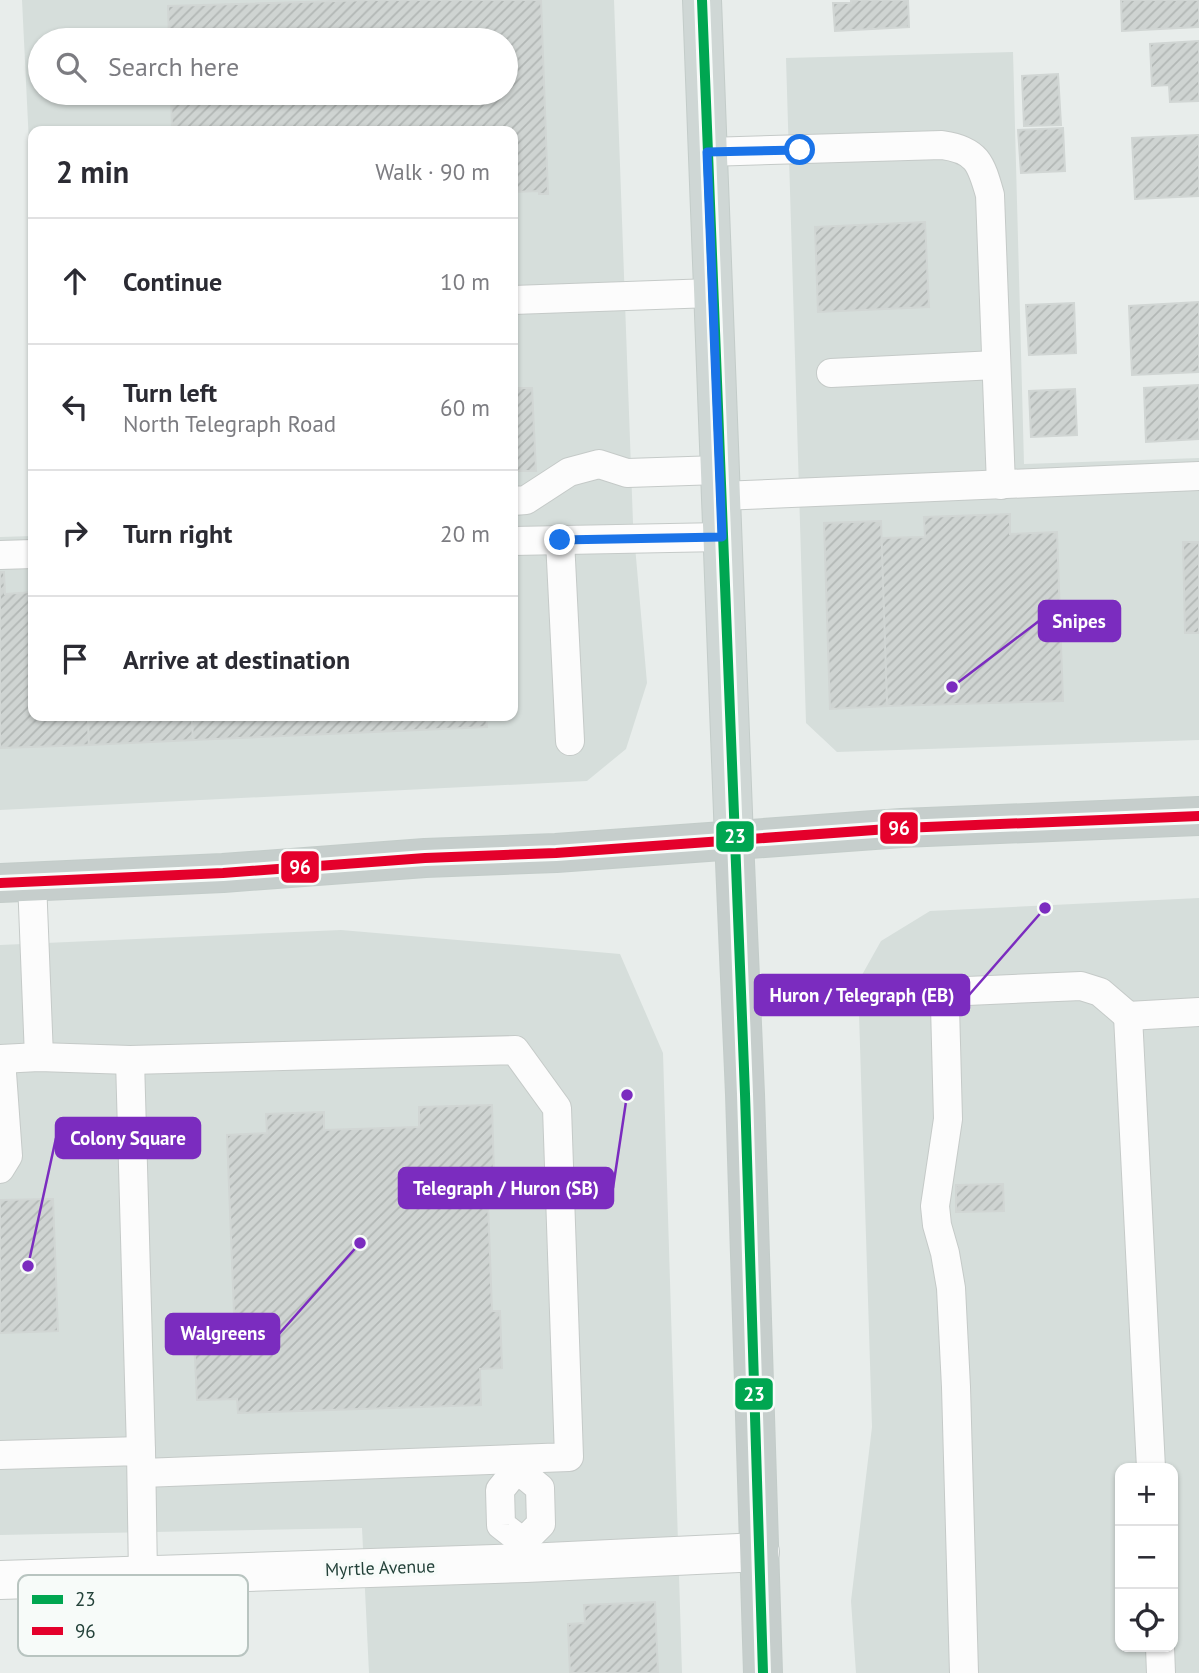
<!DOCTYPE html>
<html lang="en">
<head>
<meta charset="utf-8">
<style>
	:root { --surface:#fff; --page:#f7f7f7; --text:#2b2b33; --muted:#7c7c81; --line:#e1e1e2 }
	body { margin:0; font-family:"PT Sans",sans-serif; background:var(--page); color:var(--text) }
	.controls { position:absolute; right:21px; bottom:21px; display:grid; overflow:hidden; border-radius:14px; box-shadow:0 2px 5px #0004 }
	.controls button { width:63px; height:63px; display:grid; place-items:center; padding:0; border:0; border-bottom:2px solid var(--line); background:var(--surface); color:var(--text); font:35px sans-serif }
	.stop { position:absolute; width:21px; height:21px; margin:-16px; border:5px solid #1a73e8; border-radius:50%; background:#fff }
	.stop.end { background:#1a73e8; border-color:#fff; box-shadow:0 2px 7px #0008 }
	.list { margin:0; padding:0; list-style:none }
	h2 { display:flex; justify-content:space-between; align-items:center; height:91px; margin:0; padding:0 28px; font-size:30px }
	h2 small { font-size:23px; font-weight:400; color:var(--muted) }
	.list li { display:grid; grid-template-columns:46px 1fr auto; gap:21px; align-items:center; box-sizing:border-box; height:126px; padding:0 28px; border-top:2px solid var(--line) }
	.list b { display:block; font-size:26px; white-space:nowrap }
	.list p { margin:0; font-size:23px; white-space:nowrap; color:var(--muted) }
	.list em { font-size:23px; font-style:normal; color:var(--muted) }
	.icon { flex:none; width:38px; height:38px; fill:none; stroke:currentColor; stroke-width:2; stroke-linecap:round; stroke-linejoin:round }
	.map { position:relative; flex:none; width:1199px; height:1673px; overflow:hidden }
	.search { position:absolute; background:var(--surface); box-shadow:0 2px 5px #0004; left:28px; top:28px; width:490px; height:77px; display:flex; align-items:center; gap:18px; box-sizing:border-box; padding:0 24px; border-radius:38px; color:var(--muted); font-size:26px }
	.panel { position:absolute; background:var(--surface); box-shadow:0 2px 5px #0004; left:28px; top:126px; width:490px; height:595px; border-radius:14px }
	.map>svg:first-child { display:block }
	.built { fill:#d6dedb; fill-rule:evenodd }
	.building { fill:url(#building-hatch); stroke:#d1d6d4; stroke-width:2 }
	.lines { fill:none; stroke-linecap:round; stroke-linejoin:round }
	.service-casing { stroke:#c5cac8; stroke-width:30 }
	.minor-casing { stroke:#c5cac8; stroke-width:40 }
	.primary-casing { stroke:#c3ccc9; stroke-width:40 }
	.trunk-casing { stroke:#c3ccc9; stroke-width:40 }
	.service { stroke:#fcfcfc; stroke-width:28 }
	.minor { stroke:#fcfcfc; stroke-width:38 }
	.primary { stroke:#cfd7d5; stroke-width:38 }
	.trunk { stroke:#c6cecc; stroke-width:38 }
	.bus-1-casing { stroke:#f7fbf9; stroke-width:16 }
	.bus-2-casing { stroke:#f7fbf9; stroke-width:16 }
	.bus-1 { stroke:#00a651; stroke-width:10 }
	.bus-2 { stroke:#e4002b; stroke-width:10 }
	.route { stroke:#1a73e8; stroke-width:9 }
	.labels { text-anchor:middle; stroke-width:7; stroke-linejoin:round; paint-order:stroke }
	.street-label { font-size:18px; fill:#24423a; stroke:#f7fbf9 }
	.key { fill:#f7fbf9; stroke:#b8c4c0; stroke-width:2 }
	.key-label { font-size:19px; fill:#24423a }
	.leader { fill:none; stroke:#7b2cbf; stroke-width:2.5 }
	.callout-dot { fill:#7b2cbf; stroke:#f7fbf9; stroke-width:2.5 }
	.callout { fill:#7b2cbf; stroke:#7b2cbf; stroke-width:2.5 }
	.callout-label { font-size:19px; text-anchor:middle; font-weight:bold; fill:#fff }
	.line-badge { stroke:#f7fbf9; stroke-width:2.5 }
	.badge-label { font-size:19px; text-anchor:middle; font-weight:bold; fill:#fff }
</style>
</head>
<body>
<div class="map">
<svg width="1199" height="1673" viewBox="0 0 1199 1673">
	<defs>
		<pattern id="building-hatch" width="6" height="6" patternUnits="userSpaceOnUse" patternTransform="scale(1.75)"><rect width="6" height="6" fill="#cfd4d2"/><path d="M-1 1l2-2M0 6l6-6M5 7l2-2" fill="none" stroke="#b2b7b5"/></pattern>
	</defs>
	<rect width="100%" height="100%" fill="#e8edeb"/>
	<g class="built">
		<path d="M22 0H614L633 523 647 683 626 749 587 781 0 810V537L33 536V716H513V131H33L32 205ZM40 40H506V93H40Z"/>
		<path d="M1013 52 1024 464 1199 458V740L837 752 806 723 786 58Z"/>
		<path d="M1199 898V1673H856L851 1601 872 1427 858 982 881 941 930 911ZM1120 1468H1173V1647H1120Z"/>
		<path d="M341 930 620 954 663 1053 682 1673H369L362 1528 0 1535V945Z"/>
	</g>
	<g class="building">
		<path d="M370 0H541L548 194H539V191L513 192V131H172L171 93H506V40H169L168 6Z"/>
		<path d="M851 0H908L909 27 835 31 833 3H851Z"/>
		<path d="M1121 0H1199V27L1122 31Z"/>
		<path d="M1199 41V101L1170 102 1169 85 1152 86 1150 44Z"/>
		<path d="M1058 74 1061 125 1024 126 1022 76Z"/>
		<path d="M1063 128 1065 171 1021 173 1018 130Z"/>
		<path d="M1199 135V196L1135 199 1132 138Z"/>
		<path d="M925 222 929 307 818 312 815 227Z"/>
		<path d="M1199 302V372L1132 375 1129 306Z"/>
		<path d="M1074 303 1076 353 1029 355 1026 305Z"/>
		<path d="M1199 385V439L1146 442 1144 388Z"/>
		<path d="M513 388H532L536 471H513Z"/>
		<path d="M1075 389 1077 435 1031 437 1029 391Z"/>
		<path d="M1010 514V534L1057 532 1063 701 887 706 881 538 925 537 924 517Z"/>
		<path d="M881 521 887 706 830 709 824 523Z"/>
		<path d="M1183 542H1199V633H1185Z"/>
		<path d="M0 572H4L5 594 33 592V716H88L89 745 0 748Z"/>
		<path d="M88 716H192L193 740 89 745Z"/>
		<path d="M192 716H486L487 727 193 740Z"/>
		<path d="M492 1105 494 1176H487L492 1311H500L502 1368 480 1369 481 1405 238 1413 237 1399 197 1400 194 1339H235L227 1135 267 1133 266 1114 324 1112V1130L419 1127V1107Z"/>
		<path d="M1003 1184 1004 1211 956 1212V1185Z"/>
		<path d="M53 1199 58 1331 0 1333V1200Z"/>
		<path d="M655 1602 658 1673H570L568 1624 585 1623 584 1605Z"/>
	</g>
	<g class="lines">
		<defs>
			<g id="service">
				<path d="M707 152 942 145C977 150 981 163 990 195L1001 485"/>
				<path d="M513 300 712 293"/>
				<path d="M831 373 996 365"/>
				<path d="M720 496 1199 476"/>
				<path d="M513 501 526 500 569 472 599 464 627 473 719 470"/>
				<path d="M560 540 570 741"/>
				<path d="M513 541 722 537"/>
				<path d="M0 555 33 554"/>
				<path d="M32 881 39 1057"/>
				<path d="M0 1059 39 1057 130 1060 515 1050 557 1108 569 1457 142 1473"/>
				<path d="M130 1060 141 1451"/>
				<path d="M0 1169 8 1156 1 1059"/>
				<path d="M0 1455 141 1451 143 1576"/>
				<path d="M516 1459 517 1469 500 1490 501 1525 523 1542 526 1563"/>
				<path d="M1151 1468 1128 1016 1199 1012"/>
				<path d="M517 1469 540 1488 541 1524 523 1542"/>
				<path d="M1160 1647 1161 1673"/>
				<path d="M964 1673 956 1387 951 1288 945 1253 937 1225 935 1206 948 1119 945 1006 952 993 967 991 1081 986 1100 992 1128 1016"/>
			</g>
			<path id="minor" d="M0 1580 526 1563 760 1552"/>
			<path id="primary" d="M702 0 734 839"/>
			<g id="trunk">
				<path d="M734 839 745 1094 763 1673"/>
				<path d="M0 883 223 873 425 858 556 853 902 828 1199 816"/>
			</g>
		</defs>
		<use href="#service" class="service-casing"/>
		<use href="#minor" class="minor-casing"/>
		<use href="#primary" class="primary-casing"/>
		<use href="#trunk" class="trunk-casing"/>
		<use href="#service" class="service"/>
		<use href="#minor" class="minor"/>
		<use href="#primary" class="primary"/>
		<use href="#trunk" class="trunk"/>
		<defs>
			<path id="bus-1" d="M702 0 745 1094 763 1673"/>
			<path id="bus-2" d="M0 883 223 873 425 858 556 853 902 828 1199 816"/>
		</defs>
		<use href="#bus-1" class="bus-1-casing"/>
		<use href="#bus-2" class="bus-2-casing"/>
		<use href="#bus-1" class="bus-1"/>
		<use href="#bus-2" class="bus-2"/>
	</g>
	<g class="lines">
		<path class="route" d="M560 540 722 537 707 152 800 150"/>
	</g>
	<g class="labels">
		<g class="street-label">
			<text transform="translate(380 1568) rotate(-2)" y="6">Myrtle Avenue</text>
		</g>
	</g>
	<rect x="18" y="1575" width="230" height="81" rx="10" class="key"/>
	<rect x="32" y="1595" width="31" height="9" fill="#00a651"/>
	<rect x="32" y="1627" width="31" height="8" fill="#e4002b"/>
	<g class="key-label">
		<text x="75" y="1606">23</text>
		<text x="75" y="1638">96</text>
	</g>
	<path class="leader" d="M952 687L1039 621M1045 908L969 995M28 1266L56 1138M627 1095L613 1188M360 1243L279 1334"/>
	<g class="callout-dot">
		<circle cx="952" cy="687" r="7"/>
		<circle cx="1045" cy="908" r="7"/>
		<circle cx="28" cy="1266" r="7"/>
		<circle cx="627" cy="1095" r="7"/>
		<circle cx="360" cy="1243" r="7"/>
	</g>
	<g class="callout">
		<rect x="1039" y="601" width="81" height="40" rx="7"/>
		<rect x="755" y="975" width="214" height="40" rx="7"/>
		<rect x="56" y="1118" width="144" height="40" rx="7"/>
		<rect x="399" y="1168" width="214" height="40" rx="7"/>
		<rect x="166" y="1314" width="113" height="40" rx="7"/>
	</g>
	<g class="callout-label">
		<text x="1079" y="628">Snipes</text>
		<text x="862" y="1002">Huron / Telegraph (EB)</text>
		<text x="128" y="1145">Colony Square</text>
		<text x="506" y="1195">Telegraph / Huron (SB)</text>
		<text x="223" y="1340">Walgreens</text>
	</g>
	<g class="line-badge">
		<rect x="879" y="811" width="40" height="34" rx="7" fill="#e4002b"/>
		<rect x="715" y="820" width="40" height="33" rx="7" fill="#00a651"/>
		<rect x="280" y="850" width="40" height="34" rx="7" fill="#e4002b"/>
		<rect x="734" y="1377" width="40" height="34" rx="7" fill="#00a651"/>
	</g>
	<g class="badge-label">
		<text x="899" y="835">96</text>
		<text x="735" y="843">23</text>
		<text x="300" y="874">96</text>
		<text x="754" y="1401">23</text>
	</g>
</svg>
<div class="controls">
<button>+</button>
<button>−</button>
<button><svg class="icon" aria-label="locate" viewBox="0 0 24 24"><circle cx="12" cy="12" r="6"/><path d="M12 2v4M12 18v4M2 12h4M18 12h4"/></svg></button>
</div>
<div class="stop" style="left:800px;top:150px"></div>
<div class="stop end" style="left:560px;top:540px"></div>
<div class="search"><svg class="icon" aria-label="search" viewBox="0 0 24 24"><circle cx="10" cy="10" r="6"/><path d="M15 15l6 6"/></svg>Search here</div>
<section class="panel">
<h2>2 min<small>Walk · 90 m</small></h2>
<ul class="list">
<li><svg class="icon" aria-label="ahead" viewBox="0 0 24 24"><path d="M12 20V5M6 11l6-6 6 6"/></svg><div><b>Continue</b></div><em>10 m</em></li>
<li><svg class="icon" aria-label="left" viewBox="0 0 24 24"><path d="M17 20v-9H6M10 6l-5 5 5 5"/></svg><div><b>Turn left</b><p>North Telegraph Road</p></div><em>60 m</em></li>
<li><svg class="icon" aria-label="right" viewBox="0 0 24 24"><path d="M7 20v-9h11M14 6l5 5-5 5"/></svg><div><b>Turn right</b></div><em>20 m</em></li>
<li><svg class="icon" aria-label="arrive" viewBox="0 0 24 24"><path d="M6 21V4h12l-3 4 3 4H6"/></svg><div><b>Arrive at destination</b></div></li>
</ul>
</section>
</div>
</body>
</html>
